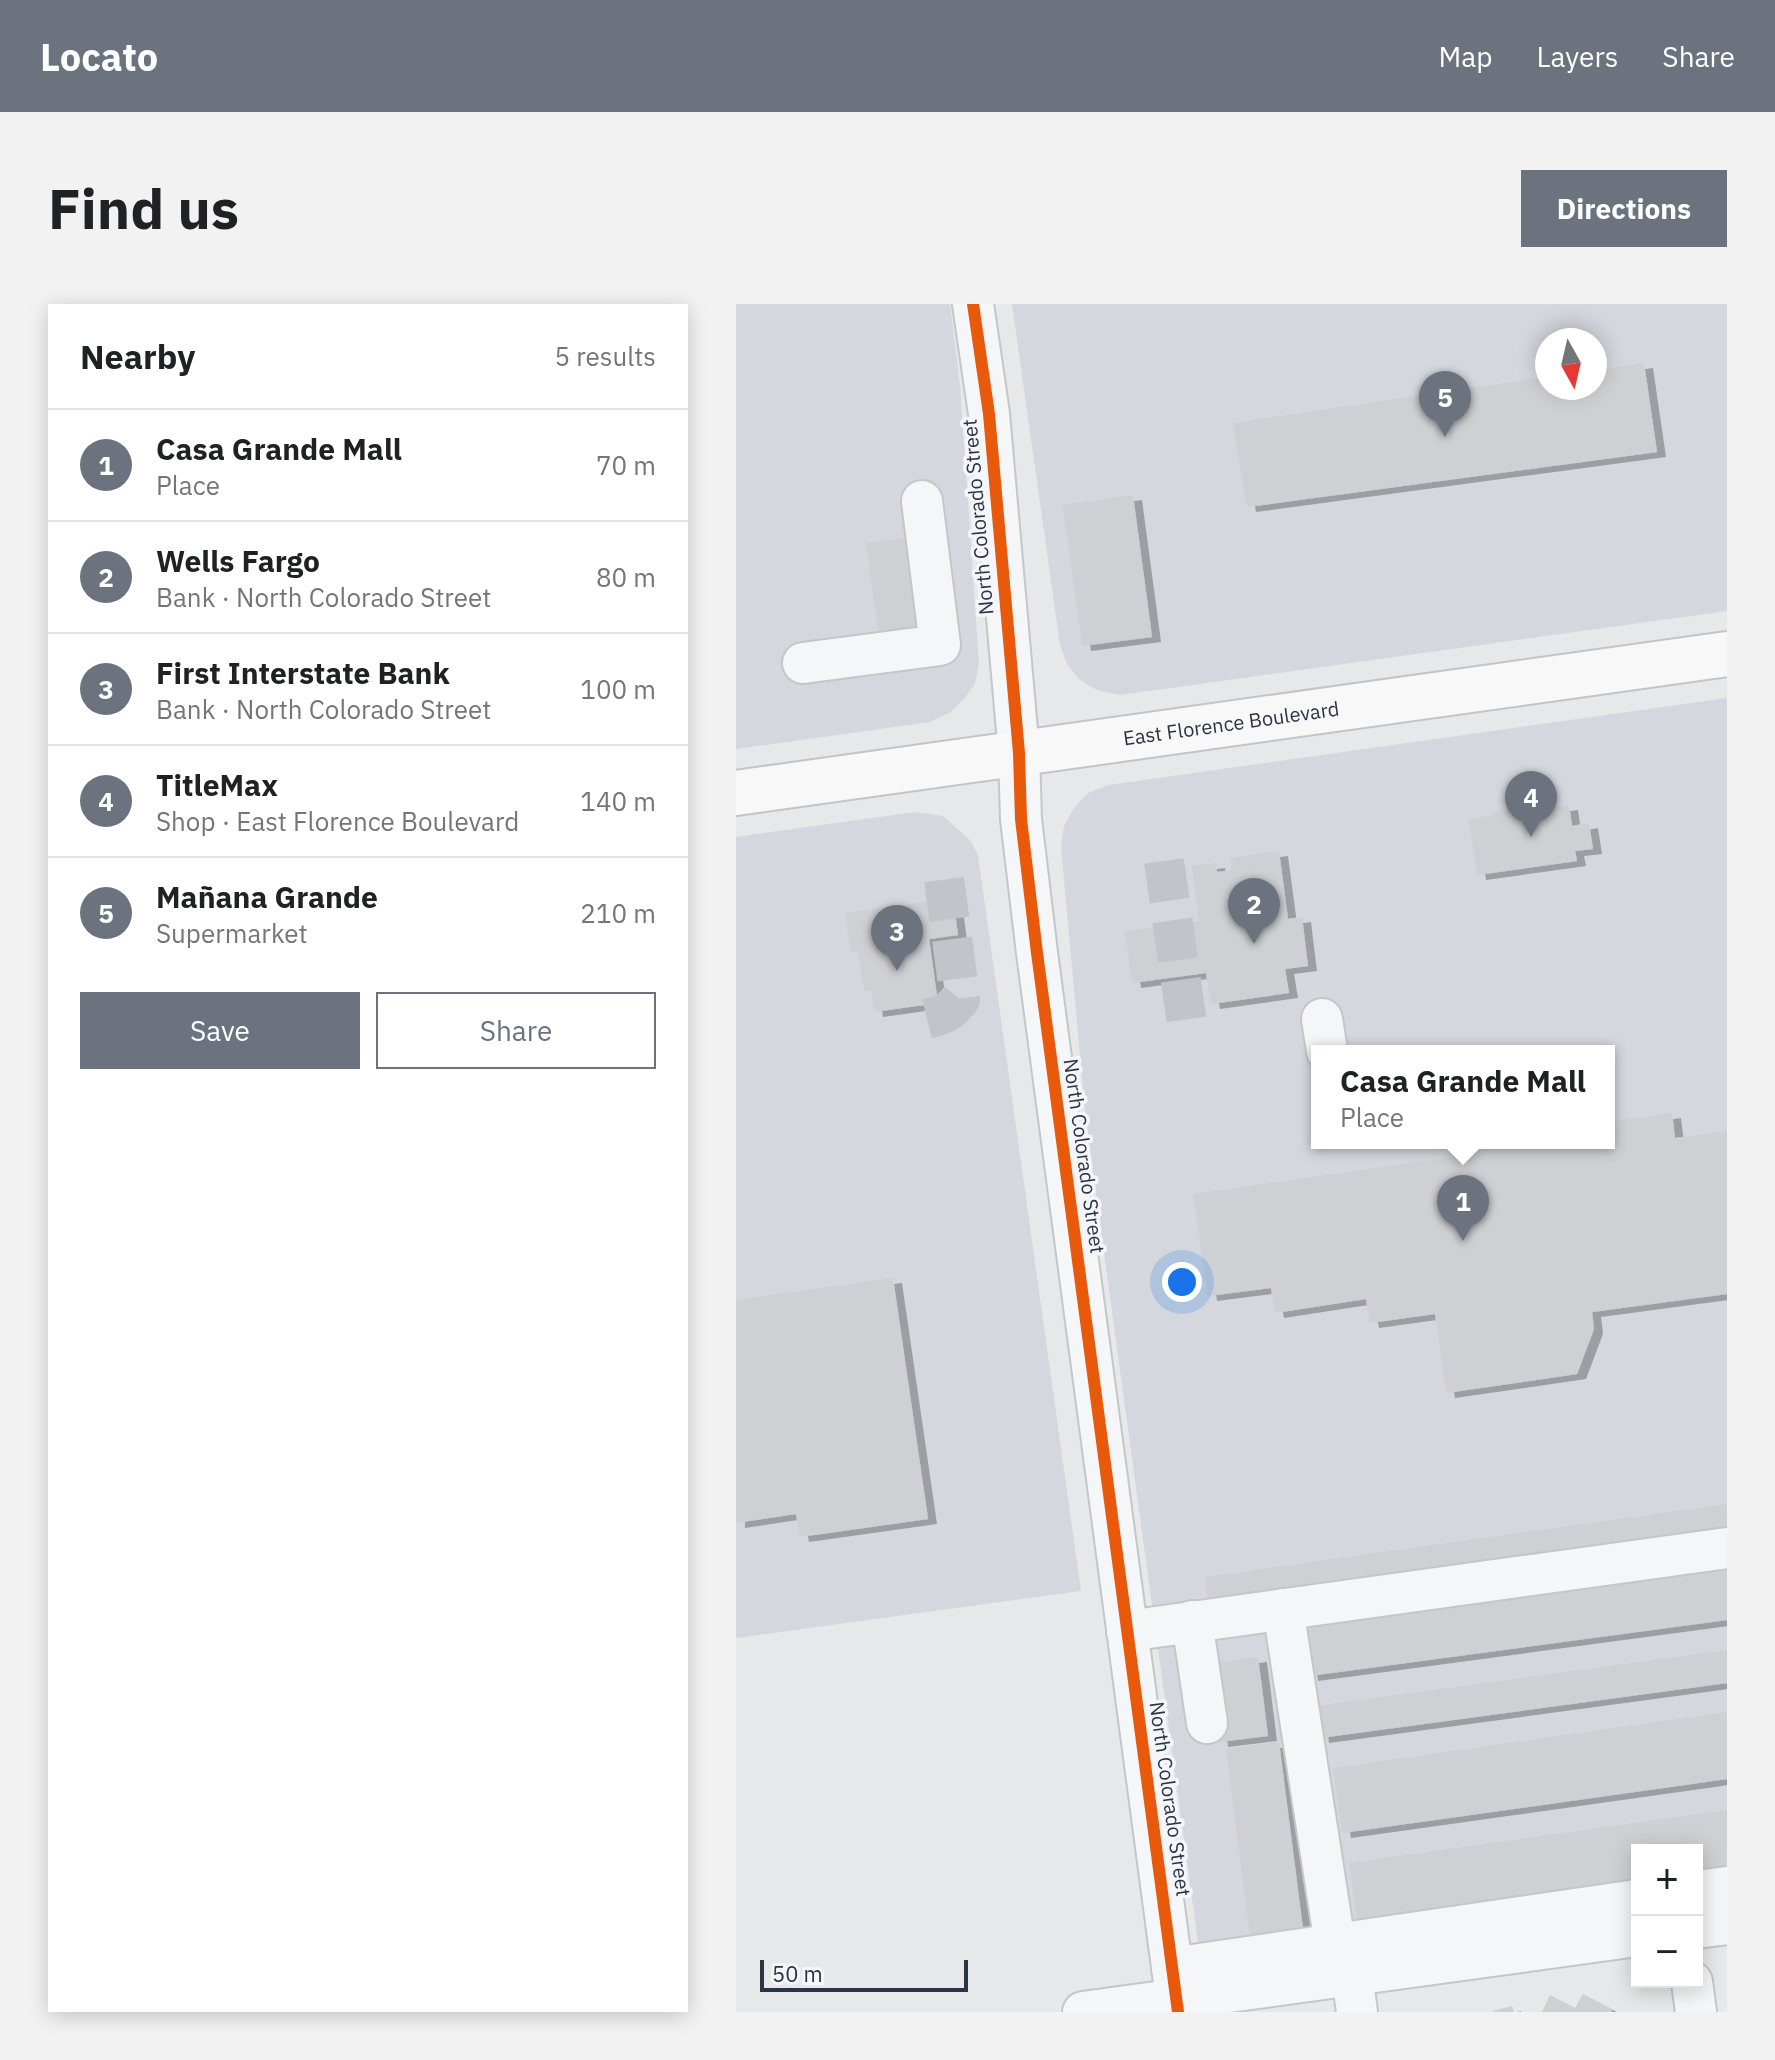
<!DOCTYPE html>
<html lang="en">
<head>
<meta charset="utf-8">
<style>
	:root { --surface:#fff; --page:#f2f2f2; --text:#202124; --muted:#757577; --line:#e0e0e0; --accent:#6c737f }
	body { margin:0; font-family:"IBM Plex Sans",sans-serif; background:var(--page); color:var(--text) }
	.controls { position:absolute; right:24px; bottom:24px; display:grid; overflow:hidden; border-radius:0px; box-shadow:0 4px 20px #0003 }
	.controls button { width:72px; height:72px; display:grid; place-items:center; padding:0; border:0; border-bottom:2px solid var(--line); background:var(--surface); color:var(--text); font:40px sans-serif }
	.compass { position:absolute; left:799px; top:24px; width:72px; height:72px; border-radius:50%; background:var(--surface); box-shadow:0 4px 20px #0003; rotate:172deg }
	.scale { position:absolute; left:24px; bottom:20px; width:208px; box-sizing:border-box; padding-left:8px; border:4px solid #2b3445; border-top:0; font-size:22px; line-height:28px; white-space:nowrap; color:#2b3445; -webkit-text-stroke:6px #f4f6f9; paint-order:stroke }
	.you { position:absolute; left:446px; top:978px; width:28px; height:28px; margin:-20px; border:6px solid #fff; border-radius:50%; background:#1a73e8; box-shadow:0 0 0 12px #1a73e833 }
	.badge { display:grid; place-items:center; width:52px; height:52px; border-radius:50%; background:var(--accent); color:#fff; font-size:26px; font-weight:700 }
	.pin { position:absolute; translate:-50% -66px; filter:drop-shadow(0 2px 4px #0008) }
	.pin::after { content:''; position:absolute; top:42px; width:28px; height:24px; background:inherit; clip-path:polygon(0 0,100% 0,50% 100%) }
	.popup { position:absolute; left:575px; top:741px; width:304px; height:104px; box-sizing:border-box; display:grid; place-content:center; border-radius:0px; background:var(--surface); filter:drop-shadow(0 2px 6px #0005); font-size:26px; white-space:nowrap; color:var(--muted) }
	.popup b { font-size:30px; color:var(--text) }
	.popup::after { content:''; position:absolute; left:50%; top:100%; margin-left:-16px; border:16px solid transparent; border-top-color:var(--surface) }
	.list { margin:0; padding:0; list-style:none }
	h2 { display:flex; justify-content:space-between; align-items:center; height:104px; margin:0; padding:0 32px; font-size:34px }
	h2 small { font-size:26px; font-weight:400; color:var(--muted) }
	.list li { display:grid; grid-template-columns:52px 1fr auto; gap:24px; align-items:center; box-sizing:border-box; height:112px; padding:0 32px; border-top:2px solid var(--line) }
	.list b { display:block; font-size:30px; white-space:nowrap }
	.list p { margin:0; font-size:26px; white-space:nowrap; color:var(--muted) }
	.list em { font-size:26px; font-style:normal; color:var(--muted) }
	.actions { display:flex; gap:16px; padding:24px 32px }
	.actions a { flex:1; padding:18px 0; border:2px solid var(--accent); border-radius:0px; text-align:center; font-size:28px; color:var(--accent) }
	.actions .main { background:var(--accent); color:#fff }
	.map { position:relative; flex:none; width:991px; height:1708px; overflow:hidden; border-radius:0px }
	header { display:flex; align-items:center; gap:48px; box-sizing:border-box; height:112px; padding:0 40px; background:var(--accent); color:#fff }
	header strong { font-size:38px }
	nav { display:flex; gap:44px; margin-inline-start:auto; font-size:28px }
	.intro { display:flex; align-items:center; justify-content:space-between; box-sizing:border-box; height:192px; padding:0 48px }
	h1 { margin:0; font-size:56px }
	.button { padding:20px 36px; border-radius:0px; background:var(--accent); color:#fff; font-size:28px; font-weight:700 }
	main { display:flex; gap:48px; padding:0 48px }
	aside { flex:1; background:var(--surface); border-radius:0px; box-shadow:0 4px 20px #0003 }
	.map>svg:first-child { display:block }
	.built { fill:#d4d7dd; fill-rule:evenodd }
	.building { fill:#ced0d3; filter:url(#shadow) }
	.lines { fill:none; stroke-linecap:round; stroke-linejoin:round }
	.minor-tunnel { stroke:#c1c4c9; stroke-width:40; stroke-dasharray:40 20; stroke-linecap:butt }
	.minor-casing { stroke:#c4c6c8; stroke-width:44 }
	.major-casing { stroke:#c2c5c8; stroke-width:48 }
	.minor { stroke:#f5f6f7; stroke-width:40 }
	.major { stroke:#f8f8f8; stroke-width:44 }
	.cycleway-casing { stroke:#f4f6f9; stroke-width:17 }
	.cycleway { stroke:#e8590c; stroke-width:12 }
	.labels { text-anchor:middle; stroke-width:7; stroke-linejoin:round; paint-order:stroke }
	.street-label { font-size:20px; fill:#2b3445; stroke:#f4f6f9 }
</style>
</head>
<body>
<header>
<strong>Locato</strong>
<nav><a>Map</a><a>Layers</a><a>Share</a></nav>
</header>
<div class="intro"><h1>Find us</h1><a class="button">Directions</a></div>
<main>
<aside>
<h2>Nearby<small>5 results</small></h2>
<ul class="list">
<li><span class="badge">1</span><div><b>Casa Grande Mall</b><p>Place</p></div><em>70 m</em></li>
<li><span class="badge">2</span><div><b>Wells Fargo</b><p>Bank · North Colorado Street</p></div><em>80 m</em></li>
<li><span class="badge">3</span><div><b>First Interstate Bank</b><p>Bank · North Colorado Street</p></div><em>100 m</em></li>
<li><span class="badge">4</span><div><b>TitleMax</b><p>Shop · East Florence Boulevard</p></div><em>140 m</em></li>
<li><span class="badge">5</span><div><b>Mañana Grande</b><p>Supermarket</p></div><em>210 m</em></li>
</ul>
<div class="actions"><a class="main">Save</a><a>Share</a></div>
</aside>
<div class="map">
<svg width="991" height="1708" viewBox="0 0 991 1708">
	<defs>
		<filter id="shadow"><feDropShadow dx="9" dy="5" stdDeviation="0" flood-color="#0004"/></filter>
	</defs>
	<rect width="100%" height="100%" fill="#e6e8ea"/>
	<g class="built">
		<path d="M0 0H214L224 81 243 360 239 380 228 395 215 408 194 418 0 445Z"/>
		<path d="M276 0H991V307L384 391 361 386 344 376 331 360 324 341ZM811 36H859V84H811Z"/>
		<path d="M991 394V1609L961 1546H901L468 1682 350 817 325 543 328 522 338 504 352 489 373 481ZM581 747H873V839H581Z"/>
		<path d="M179 508 207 512 234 536 242 551 345 1287 0 1334V533Z"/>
	</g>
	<g class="building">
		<path d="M908 59 921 148 511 203 497 119 811 73V84H859V66Z"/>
		<path d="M397 191 416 333 346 342 327 201Z"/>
		<path d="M185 232 197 325 143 332 130 239Z"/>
		<path d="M833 501 836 522 853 519 857 545 839 547 841 557 741 571 733 515 759 511V508L792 503V507Z"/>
		<path d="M543 547 552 615 566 613 572 662 549 665 553 689 475 700 470 669 396 679 389 627 463 617 456 562 480 559 481 568 496 566 494 554Z"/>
		<path d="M217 594 222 631 193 635 202 699 138 708 135 686 128 687 122 647 115 648 109 609Z"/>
		<path d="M936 809 939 834 991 827V990L856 1008 858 1025 841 1070 710 1089 699 1010 634 1019 630 995 539 1009 535 984 472 992 457 890 716 853 732 839H873V818Z"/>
		<path d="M157 974 192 1215 64 1233 60 1210 0 1219V996Z"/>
		<path d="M991 1200V1225L472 1298 469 1273Z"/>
		<path d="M991 1255V1316L573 1372 565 1312Z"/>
		<path d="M991 1346V1379L584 1434 580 1402Z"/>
		<path d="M522 1353 532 1432 483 1438 474 1359Z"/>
		<path d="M991 1408V1475L606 1529 597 1464Z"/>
		<path d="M543 1438 567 1625 514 1632 490 1445Z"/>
		<path d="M991 1506V1564L961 1569V1546H901V1577L621 1617 613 1559Z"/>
		<path d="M847 1690 876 1705 875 1708H806L814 1691 839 1704Z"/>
		<path d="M776 1702 778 1708H757V1707Z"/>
	</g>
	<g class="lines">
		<g class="minor-tunnel">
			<path d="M428 557 453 734"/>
			<path d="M191 715C207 711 214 708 224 695L207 567"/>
		</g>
		<defs>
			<g id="minor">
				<path d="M237 0 253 110 283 449 285 515 301 649 442 1708"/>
				<path d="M67 359 204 341 186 197"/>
				<path d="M586 715 591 747"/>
				<path d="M547 1305 599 1640"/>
				<path d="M456 1317 471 1419"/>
				<path d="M391 1327 991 1244"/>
				<path d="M961 1587 991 1583"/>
				<path d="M961 1624 991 1620"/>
				<path d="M436 1664 901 1596"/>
				<path d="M616 1671 621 1708"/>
				<path d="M956 1678 960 1708"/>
				<path d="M347 1708 901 1632"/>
			</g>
			<g id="major">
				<path id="s1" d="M0 489 991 350"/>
			</g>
		</defs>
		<use href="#minor" class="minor-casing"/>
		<use href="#major" class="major-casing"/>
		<use href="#minor" class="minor"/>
		<use href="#major" class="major"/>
		<defs>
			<path id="cycleway" d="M237 0 253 110 283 449 285 515 301 649 442 1708"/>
		</defs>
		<use href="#cycleway" class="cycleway-casing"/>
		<use href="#cycleway" class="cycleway"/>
	</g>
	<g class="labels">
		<g class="street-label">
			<text transform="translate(242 213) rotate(-95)" y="7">North Colorado Street</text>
			<text dy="7" stroke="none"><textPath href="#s1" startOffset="500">East Florence Boulevard</textPath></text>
			<text transform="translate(348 852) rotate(82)" y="7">North Colorado Street</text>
			<text transform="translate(434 1495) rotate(82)" y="7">North Colorado Street</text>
		</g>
	</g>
</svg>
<div class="controls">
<button>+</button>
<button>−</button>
</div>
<svg class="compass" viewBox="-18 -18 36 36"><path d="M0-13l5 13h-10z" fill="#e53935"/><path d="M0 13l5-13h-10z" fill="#757577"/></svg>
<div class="scale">50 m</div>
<div class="you"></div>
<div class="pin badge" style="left:727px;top:937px">1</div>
<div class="popup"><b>Casa Grande Mall</b>Place</div>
<div class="pin badge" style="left:518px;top:640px">2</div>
<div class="pin badge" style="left:161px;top:667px">3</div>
<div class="pin badge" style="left:795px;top:533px">4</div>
<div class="pin badge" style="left:709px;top:133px">5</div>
</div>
</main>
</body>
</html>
